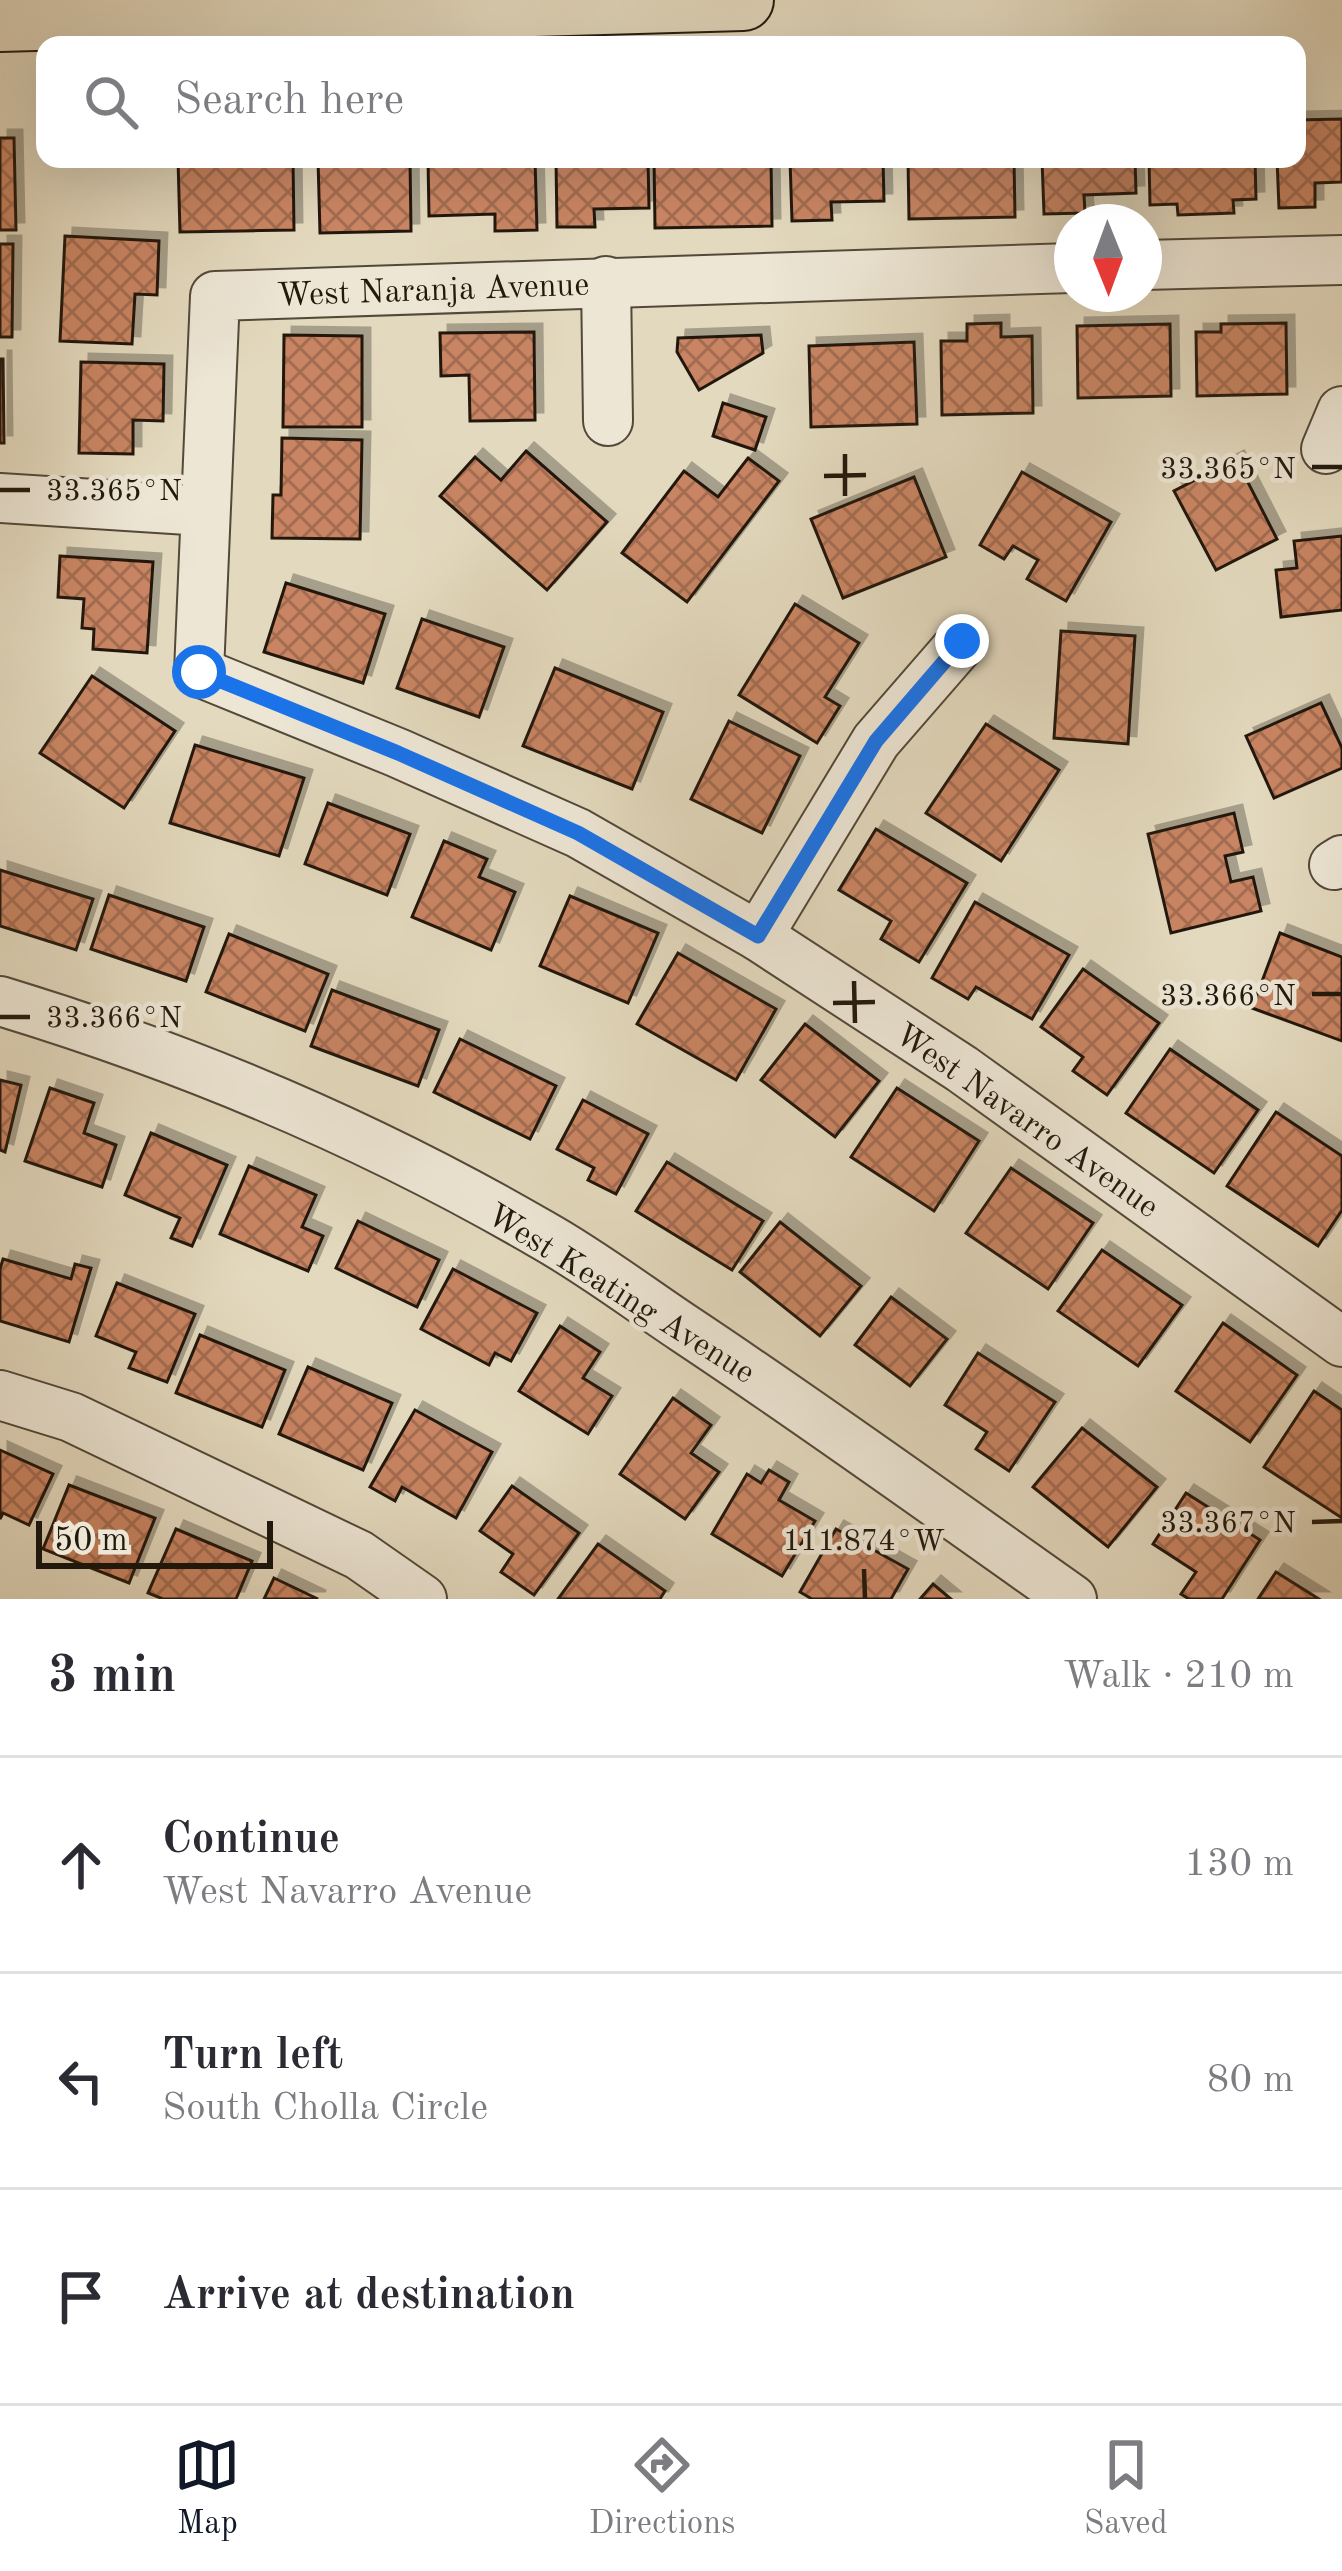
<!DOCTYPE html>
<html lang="en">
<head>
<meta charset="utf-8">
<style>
	:root { --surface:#fff; --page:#f7f7f7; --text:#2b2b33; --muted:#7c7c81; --line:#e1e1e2; --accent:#111827 }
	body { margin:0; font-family:"Old Standard TT",serif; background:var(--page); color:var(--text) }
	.compass { position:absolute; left:1054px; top:204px; width:108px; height:108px; border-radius:50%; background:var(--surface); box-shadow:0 12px 48px #0002; rotate:179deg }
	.scale { position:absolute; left:36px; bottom:30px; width:237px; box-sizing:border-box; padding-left:12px; border:6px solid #22190c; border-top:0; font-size:33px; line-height:42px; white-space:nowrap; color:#22190c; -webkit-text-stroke:9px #ede6d5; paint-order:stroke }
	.stop { position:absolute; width:36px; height:36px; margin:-27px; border:9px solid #1a73e8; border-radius:50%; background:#fff }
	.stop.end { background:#1a73e8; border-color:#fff; box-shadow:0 3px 12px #0008 }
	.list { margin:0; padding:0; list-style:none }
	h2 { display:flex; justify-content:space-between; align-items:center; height:156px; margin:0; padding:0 48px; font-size:51px }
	h2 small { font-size:39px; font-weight:400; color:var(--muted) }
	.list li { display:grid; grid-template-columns:78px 1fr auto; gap:36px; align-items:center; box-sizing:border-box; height:216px; padding:0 48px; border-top:3px solid var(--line) }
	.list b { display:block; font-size:45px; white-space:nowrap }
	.list p { margin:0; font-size:39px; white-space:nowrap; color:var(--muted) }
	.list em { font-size:39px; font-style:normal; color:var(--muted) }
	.icon { flex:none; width:66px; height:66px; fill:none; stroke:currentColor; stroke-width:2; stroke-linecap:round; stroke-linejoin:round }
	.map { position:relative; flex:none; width:1342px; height:1599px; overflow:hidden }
	.search { position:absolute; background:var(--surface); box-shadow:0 12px 48px #0002; left:36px; right:36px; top:36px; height:132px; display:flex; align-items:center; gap:30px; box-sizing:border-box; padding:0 42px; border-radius:24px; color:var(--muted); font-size:45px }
	.sheet { height:804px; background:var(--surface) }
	nav { display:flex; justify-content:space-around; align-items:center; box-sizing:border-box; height:168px; border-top:3px solid var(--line); background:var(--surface); font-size:33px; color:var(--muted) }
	nav a { display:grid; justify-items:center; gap:6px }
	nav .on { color:var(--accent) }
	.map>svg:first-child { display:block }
	.building { fill:url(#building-cross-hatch); stroke:#22190c; stroke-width:3; filter:url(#shadow) }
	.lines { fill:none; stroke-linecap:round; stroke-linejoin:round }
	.minor-casing { stroke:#524938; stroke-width:52 }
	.major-casing { stroke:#22190c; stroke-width:64 }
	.minor { stroke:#ede6d5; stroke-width:48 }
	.major { stroke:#e3d9be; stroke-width:60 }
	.route { stroke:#1a73e8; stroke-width:15 }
	.ticks { fill:none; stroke:#22190c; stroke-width:4.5 }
	.labels { text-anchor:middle; stroke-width:9; stroke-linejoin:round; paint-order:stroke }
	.street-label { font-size:33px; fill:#22190c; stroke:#ede6d5 }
	.ticks-label { font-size:30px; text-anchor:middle; fill:#22190c; stroke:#ede6d5; stroke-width:9; stroke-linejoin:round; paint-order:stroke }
</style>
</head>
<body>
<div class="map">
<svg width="1342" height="1599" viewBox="0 0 1342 1599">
	<defs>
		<pattern id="building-cross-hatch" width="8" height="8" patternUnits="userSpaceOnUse" patternTransform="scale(3)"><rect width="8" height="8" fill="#c98564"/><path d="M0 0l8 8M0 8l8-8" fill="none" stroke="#a36c51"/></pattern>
		<filter id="shadow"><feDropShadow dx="8" dy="-8" stdDeviation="0" flood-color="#0004"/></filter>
	</defs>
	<rect width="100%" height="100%" fill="#e3d9be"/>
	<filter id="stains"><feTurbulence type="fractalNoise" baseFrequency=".00167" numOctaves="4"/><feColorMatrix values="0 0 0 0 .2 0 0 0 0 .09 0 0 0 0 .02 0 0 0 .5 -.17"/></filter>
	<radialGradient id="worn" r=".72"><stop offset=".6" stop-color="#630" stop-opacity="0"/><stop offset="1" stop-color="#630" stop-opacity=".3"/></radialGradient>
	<g class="building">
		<path d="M1342 119V182L1315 183V207L1279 208 1277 159H1297V120Z"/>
		<path d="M0 138H14L16 230H0Z"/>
		<path d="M178 159H293L294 230 180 232Z"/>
		<path d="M318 159H410L411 231 320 233Z"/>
		<path d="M428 159H535L537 230 495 231V214L429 216Z"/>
		<path d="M556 159H648L649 208 594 209 595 227H557Z"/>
		<path d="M654 159H771L772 226 655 228Z"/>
		<path d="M790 159H883L884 201 831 202 832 220 792 221Z"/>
		<path d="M908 159H1014L1015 217 909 219Z"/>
		<path d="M1042 159H1135L1136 193 1084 195 1085 213 1044 214Z"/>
		<path d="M1149 159H1255L1256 199 1233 200 1234 213 1178 215 1177 204 1150 205Z"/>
		<path d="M65 236 159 241 157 295 135 294 132 344 60 341Z"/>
		<path d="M0 244H13L12 337H0Z"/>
		<path d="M1001 323V337L1032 336 1033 413 942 415 941 341H967V324Z"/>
		<path d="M1286 323 1287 394 1197 396 1196 332H1221V324Z"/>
		<path d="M1170 324 1171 396 1078 398 1077 326Z"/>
		<path d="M534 332 535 420 470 421 469 375 441 376 440 333Z"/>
		<path d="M284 335 362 336V427H283Z"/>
		<path d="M761 335 763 353 699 390 677 352 678 338Z"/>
		<path d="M914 342 917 424 811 427 809 346Z"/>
		<path d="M0 359H3L4 443H0Z"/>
		<path d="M81 362 164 364 163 421 133 420V454L79 453Z"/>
		<path d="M723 403 766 417 755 450 713 436Z"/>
		<path d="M282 438 362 440 360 539 272 538 273 495H281Z"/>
		<path d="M526 451 607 522 547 590 440 496 475 457 501 480Z"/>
		<path d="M748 458 779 481 687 602 622 553 684 471 718 497Z"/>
		<path d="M1236 459 1277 539 1216 570 1174 491Z"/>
		<path d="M1022 472 1111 522 1066 601 1027 579 1038 560 1013 546 1004 559 980 545Z"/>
		<path d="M914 477 946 557 843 598 811 519Z"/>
		<path d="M1342 536V610L1281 617 1276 570 1297 568 1294 541Z"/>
		<path d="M60 556 153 562 147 653 93 649 94 629 82 628 84 599 58 597Z"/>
		<path d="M286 583 385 614 363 683 264 652Z"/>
		<path d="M795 604 859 643 825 697 840 706 817 743 739 695Z"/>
		<path d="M422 619 504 647 479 717 397 688Z"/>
		<path d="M1061 631 1135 636 1128 744 1054 738Z"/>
		<path d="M555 668 663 712 632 789 523 746Z"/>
		<path d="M92 676 175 731 124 808 40 753Z"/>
		<path d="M1321 703 1342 748V768L1274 798 1246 736Z"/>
		<path d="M729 721 800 756 762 833 691 799Z"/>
		<path d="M986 724 1059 770 1001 861 926 813Z"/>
		<path d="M195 745 304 778 279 856 170 823Z"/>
		<path d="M328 803 410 834 387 895 305 864Z"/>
		<path d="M1234 813 1243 852 1225 856 1231 882 1253 877 1261 911 1171 933 1148 834Z"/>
		<path d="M876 829 967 883 919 962 881 939 891 921 839 890Z"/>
		<path d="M444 841 487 859 479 877 515 892 491 950 412 917Z"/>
		<path d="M0 870 93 899 76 950 0 926Z"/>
		<path d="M109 895 204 927 186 981 91 949Z"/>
		<path d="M570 896 658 933 628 1003 540 966Z"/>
		<path d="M975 902 1069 955 1032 1019 976 987 968 999 932 978Z"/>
		<path d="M1280 933 1342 957V1041L1252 1008Z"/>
		<path d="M229 934 328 974 305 1031 206 992Z"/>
		<path d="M678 953 776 1009 736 1080 637 1024Z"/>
		<path d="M1083 969 1159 1023 1107 1095 1073 1071 1083 1057 1041 1027Z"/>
		<path d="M332 990 439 1030 418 1086 311 1046Z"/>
		<path d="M805 1024 879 1081 835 1137 761 1080Z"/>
		<path d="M460 1039 556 1086 530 1139 434 1092Z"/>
		<path d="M1170 1049 1258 1110 1214 1173 1126 1113Z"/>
		<path d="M0 1080 21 1085 5 1152 0 1150Z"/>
		<path d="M50 1088 94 1103 84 1133 116 1145 102 1187 25 1161Z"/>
		<path d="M897 1088 979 1141 934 1211 851 1157Z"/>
		<path d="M583 1100 648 1134 616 1194 588 1180 594 1168 557 1149Z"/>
		<path d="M1276 1112 1342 1156V1210L1318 1246 1227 1186Z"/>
		<path d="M151 1133 227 1165 192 1246 171 1238 180 1218 125 1195Z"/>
		<path d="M667 1162 763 1221 732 1270 636 1211Z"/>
		<path d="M249 1166 316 1195 302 1227 323 1236 308 1271 220 1234Z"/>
		<path d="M1011 1168 1093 1223 1048 1289 966 1233Z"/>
		<path d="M358 1221 439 1260 417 1307 336 1268Z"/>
		<path d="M780 1222 861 1286 820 1336 740 1272Z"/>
		<path d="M1102 1250 1182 1305 1138 1366 1058 1311Z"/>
		<path d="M3 1259 71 1279 75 1264 91 1268 69 1342 0 1321V1269Z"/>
		<path d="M453 1269 537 1313 511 1361 495 1353 489 1365 421 1329Z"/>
		<path d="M117 1283 195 1314 167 1382 129 1368 136 1352 96 1336Z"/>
		<path d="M891 1297 947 1339 910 1386 855 1345Z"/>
		<path d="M1223 1323 1297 1375 1250 1442 1176 1391Z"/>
		<path d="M560 1326 600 1352 583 1378 612 1396 588 1434 519 1391Z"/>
		<path d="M200 1335 285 1370 262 1427 176 1393Z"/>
		<path d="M978 1353 1055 1402 1009 1471 976 1449 987 1432 945 1405Z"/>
		<path d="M308 1367 392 1403 363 1470 279 1434Z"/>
		<path d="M1314 1391 1342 1410V1518L1264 1467Z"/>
		<path d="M673 1398 711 1425 691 1453 719 1472 685 1519 620 1474Z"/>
		<path d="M415 1410 492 1452 456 1518 402 1487 395 1501 370 1487Z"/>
		<path d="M1082 1428 1157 1487 1108 1547 1033 1487Z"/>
		<path d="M0 1450 53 1474 29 1525 3 1513 0 1519Z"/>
		<path d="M769 1470 789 1482 779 1500 815 1521 782 1576 712 1534 747 1474 761 1483Z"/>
		<path d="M69 1485 155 1518 129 1583 43 1549Z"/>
		<path d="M512 1486 579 1533 534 1595 501 1572 513 1554 480 1531Z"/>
		<path d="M1186 1493 1260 1540 1222 1599H1189L1181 1594 1196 1572 1153 1544Z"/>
		<path d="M176 1529 252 1561 236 1599H163L148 1593Z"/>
		<path d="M836 1529 908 1569 891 1599H812L800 1592Z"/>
		<path d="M598 1544 665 1591 660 1599H558Z"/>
		<path d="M1276 1572 1319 1599H1258Z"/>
		<path d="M274 1578 318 1599H264Z"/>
		<path d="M933 1584 951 1599H920Z"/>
	</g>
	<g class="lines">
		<defs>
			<g id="minor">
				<path d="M1144 265 1342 260"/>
				<path d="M1072 268 215 296 199 672 398 753 578 833 758 936 962 1069 1342 1342"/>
				<path d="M606 281 608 421"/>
				<path d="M1326 449 1342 411"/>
				<path d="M0 498 204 511"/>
				<path d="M1334 865 1342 860"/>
				<path d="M758 936 876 741 962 642"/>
				<path d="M0 1001C188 1058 371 1135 541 1234 591 1262 637 1297 685 1329 816 1416 943 1508 1072 1599"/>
				<path d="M0 1395 71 1417 359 1555 422 1599"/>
			</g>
			<path id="major" d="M0 21 743 0"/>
		</defs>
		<use href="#minor" class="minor-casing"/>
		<use href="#major" class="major-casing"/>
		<use href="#minor" class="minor"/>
		<use href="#major" class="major"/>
	</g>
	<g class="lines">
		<path class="route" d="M199 672 398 753 578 833 758 936 876 741 962 641"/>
	</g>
	<path class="ticks" d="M845 454V496M1312 467H1342M824 476 866 475M0 490H30M854 981 855 1023M1312 994H1342M833 1003 875 1002M0 1017H30M1312 1522 1342 1521M864 1569 865 1599"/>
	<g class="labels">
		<g class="street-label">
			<text transform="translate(433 288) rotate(-2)" y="12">West Naranja Avenue</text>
			<text transform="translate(1028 1119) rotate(35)" y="12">West Navarro Avenue</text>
			<text transform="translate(622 1292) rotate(32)" y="12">West Keating Avenue</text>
		</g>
	</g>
	<g class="ticks-label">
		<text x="1228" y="478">33.365°N</text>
		<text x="114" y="500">33.365°N</text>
		<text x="1228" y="1005">33.366°N</text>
		<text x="114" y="1027">33.366°N</text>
		<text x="1228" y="1532">33.367°N</text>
		<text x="864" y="1550">111.874°W</text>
	</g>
	<rect width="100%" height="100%" filter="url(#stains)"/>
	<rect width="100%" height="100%" fill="url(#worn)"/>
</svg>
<svg class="compass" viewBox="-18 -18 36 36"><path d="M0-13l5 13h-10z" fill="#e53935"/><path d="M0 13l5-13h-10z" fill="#7c7c81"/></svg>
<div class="scale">50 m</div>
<div class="stop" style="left:199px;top:672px"></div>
<div class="stop end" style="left:962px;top:641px"></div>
<div class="search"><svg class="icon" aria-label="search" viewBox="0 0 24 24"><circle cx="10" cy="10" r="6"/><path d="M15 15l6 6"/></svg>Search here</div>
</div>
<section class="sheet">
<h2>3 min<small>Walk · 210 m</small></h2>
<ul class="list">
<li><svg class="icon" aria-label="ahead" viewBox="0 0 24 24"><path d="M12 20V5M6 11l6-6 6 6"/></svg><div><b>Continue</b><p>West Navarro Avenue</p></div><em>130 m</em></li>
<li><svg class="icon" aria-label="left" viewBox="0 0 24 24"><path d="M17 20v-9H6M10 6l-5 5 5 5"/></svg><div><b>Turn left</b><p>South Cholla Circle</p></div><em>80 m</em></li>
<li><svg class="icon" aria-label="arrive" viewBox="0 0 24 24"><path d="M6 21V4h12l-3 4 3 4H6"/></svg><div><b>Arrive at destination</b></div></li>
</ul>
</section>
<nav>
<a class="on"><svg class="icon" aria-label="map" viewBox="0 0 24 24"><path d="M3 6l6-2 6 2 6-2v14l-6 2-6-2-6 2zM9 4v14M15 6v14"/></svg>Map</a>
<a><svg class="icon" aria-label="directions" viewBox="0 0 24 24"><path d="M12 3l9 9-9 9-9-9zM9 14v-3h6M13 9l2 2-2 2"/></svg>Directions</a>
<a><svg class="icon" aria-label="saved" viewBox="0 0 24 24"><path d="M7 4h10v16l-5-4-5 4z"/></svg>Saved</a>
</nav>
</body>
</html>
